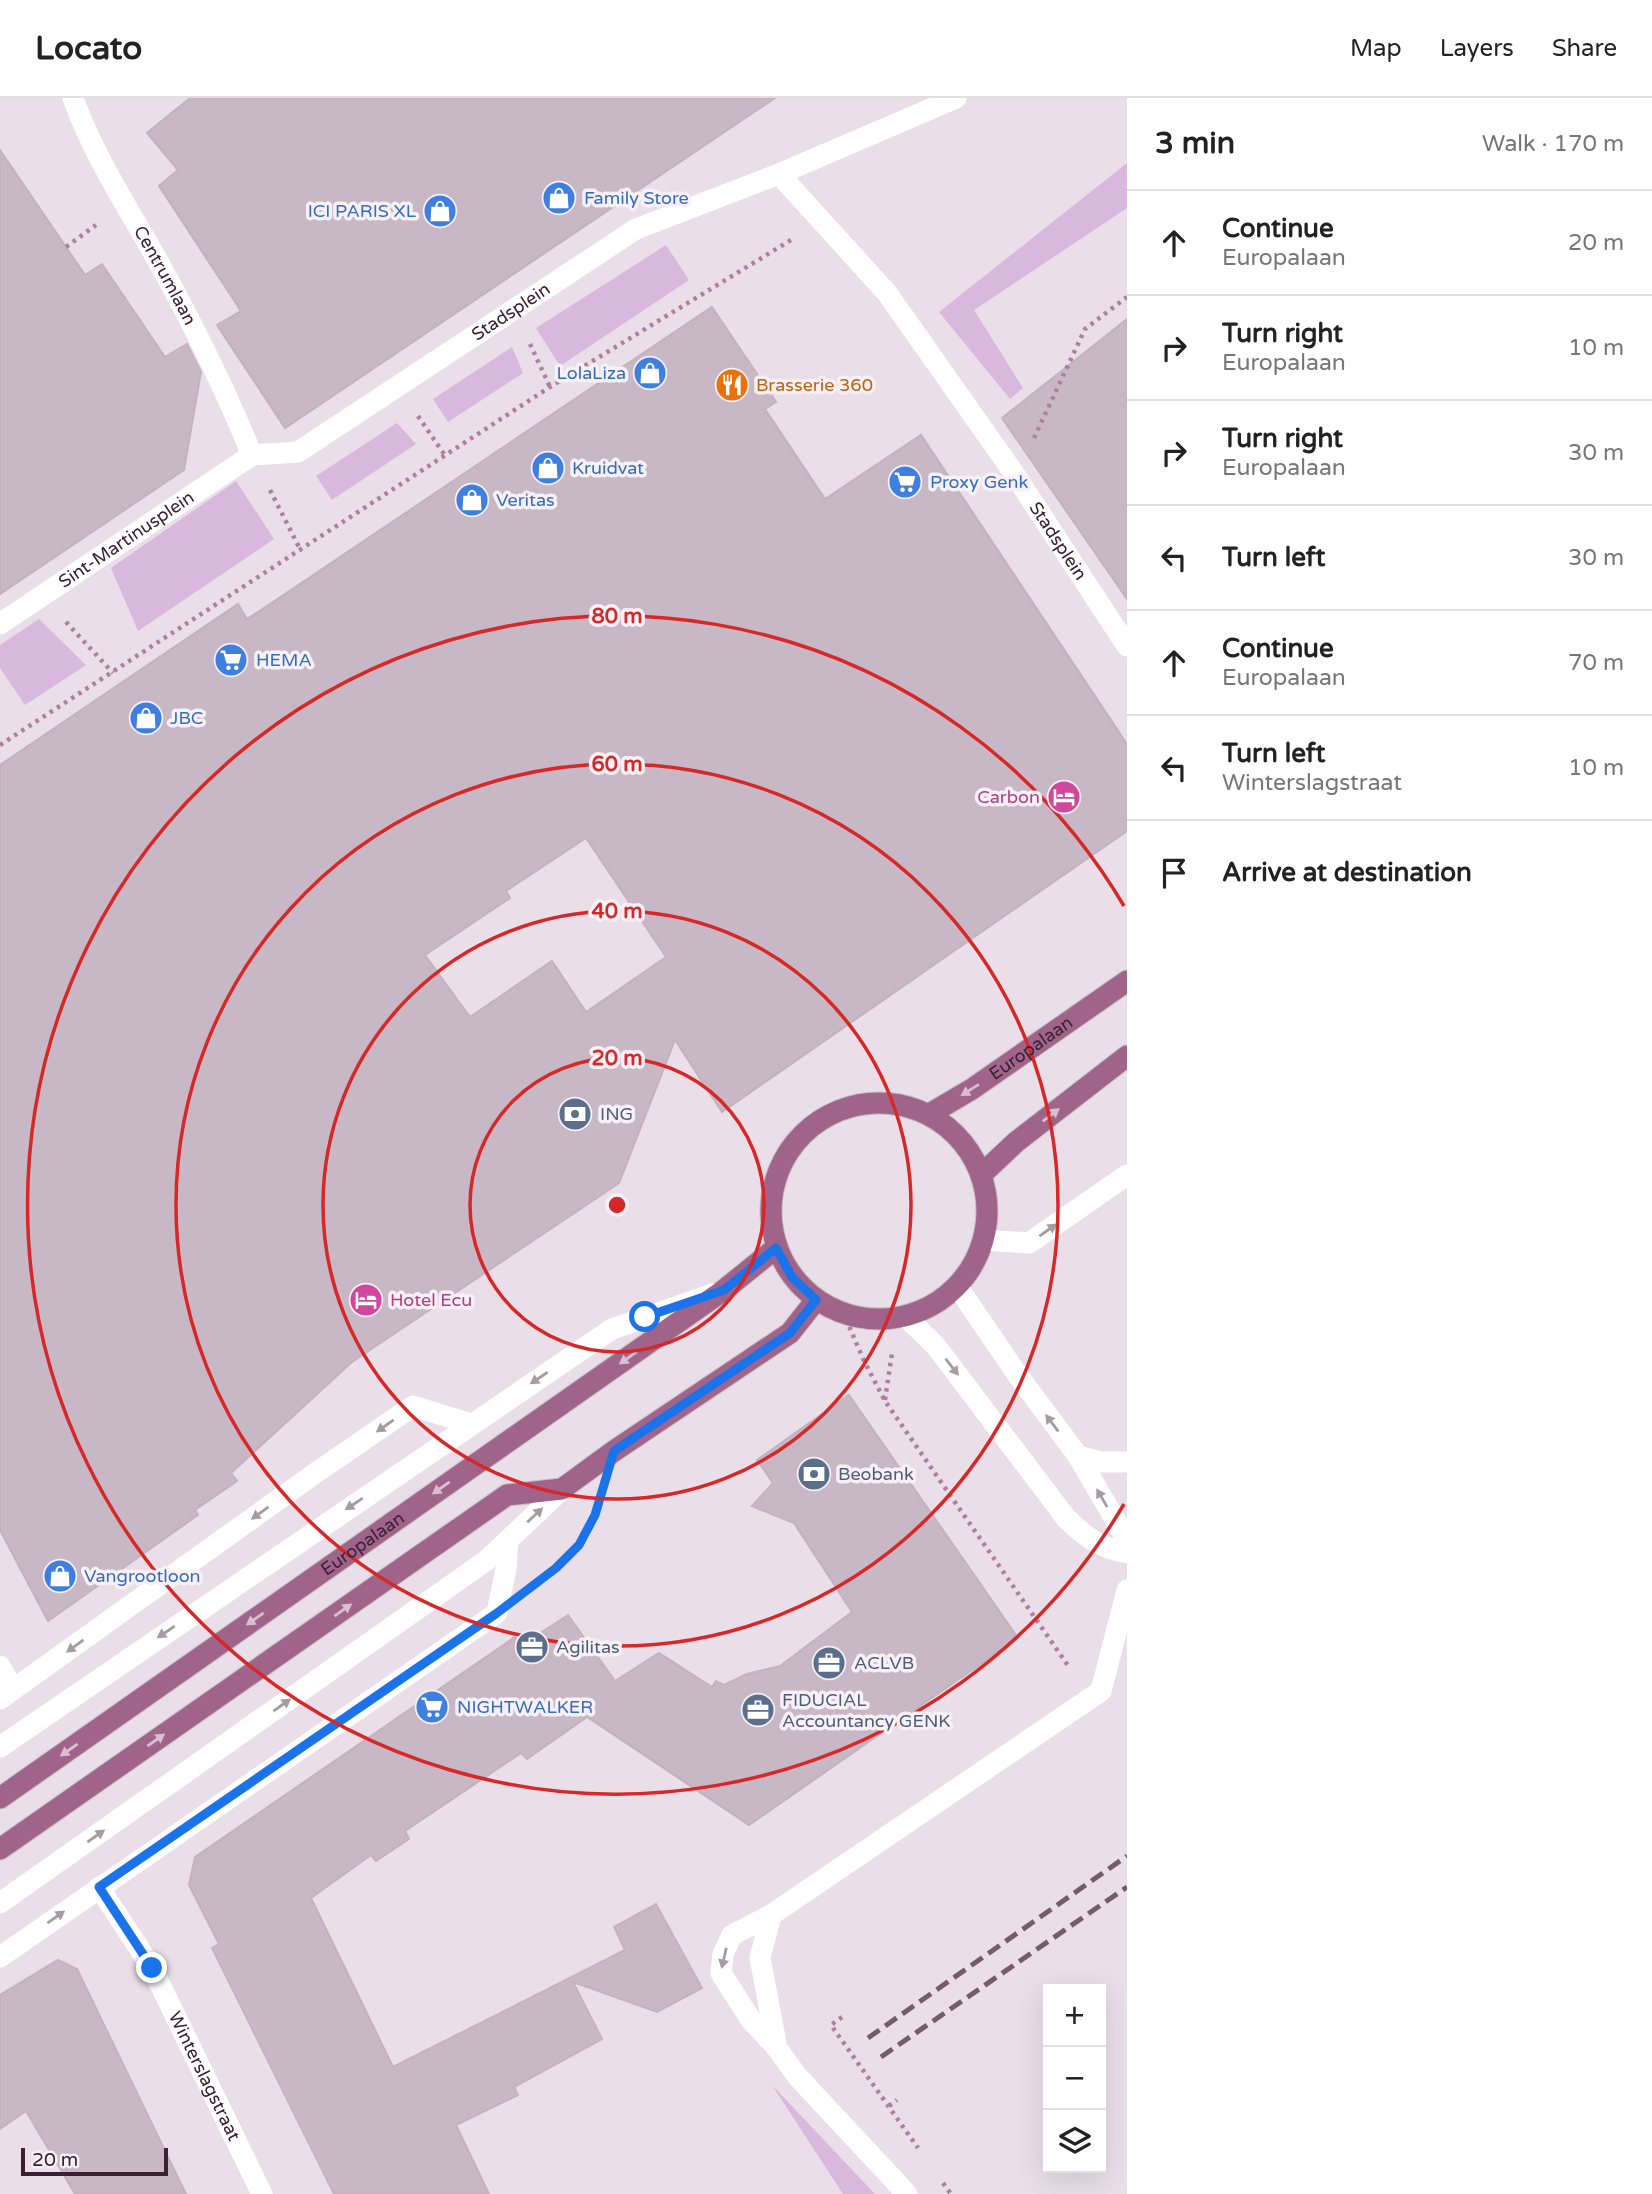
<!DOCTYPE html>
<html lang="en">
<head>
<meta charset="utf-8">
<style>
	:root { --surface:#fff; --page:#f6f6f6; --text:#222; --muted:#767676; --line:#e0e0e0 }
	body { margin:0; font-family:"Varela Round",sans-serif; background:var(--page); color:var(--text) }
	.controls { position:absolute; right:21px; bottom:21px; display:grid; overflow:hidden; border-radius:0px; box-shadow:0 7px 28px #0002 }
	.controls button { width:63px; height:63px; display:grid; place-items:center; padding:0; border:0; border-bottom:2px solid var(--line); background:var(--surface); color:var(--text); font:35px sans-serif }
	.scale { position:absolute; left:21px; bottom:18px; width:147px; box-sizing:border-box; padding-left:7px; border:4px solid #3a2031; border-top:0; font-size:19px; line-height:24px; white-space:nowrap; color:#3a2031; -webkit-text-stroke:5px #f7f0f6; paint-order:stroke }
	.stop { position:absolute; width:21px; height:21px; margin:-16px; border:5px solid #1a73e8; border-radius:50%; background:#fff }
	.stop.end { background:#1a73e8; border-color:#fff; box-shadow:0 2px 7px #0008 }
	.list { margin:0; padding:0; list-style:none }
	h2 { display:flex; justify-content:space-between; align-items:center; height:91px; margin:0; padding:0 28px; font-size:30px }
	h2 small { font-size:23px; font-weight:400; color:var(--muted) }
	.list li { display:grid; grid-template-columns:46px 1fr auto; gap:21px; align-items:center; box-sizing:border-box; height:105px; padding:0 28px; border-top:2px solid var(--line) }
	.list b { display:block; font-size:26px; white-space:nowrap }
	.list p { margin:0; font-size:23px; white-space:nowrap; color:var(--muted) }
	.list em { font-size:23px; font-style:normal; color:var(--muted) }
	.icon { flex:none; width:38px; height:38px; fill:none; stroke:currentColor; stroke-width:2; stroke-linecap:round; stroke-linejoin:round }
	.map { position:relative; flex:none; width:1127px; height:2096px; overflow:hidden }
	header { display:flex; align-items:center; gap:42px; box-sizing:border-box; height:98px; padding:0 35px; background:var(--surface); border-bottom:2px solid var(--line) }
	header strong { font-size:33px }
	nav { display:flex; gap:38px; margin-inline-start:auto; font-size:24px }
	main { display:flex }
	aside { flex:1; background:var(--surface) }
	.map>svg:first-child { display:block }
	.green { fill:#d8b8dc }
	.building { fill:#c8b8c5; stroke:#c4b2c0; stroke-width:2; fill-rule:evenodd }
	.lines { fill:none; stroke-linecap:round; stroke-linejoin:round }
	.major-casing { stroke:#c4bcc1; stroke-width:23 }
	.path { stroke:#ae809f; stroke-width:4.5; stroke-dasharray:3.5 5; stroke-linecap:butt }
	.minor { stroke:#fff; stroke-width:21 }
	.major { stroke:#a0648a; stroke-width:21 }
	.rail { stroke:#765b6c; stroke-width:5; stroke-dasharray:14 7; stroke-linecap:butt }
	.oneway { fill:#d9bfd0 }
	.oneway2 { fill:#a69ba2 }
	.route { stroke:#1a73e8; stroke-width:9 }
	.ring { fill:none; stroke:#d62828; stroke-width:3.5 }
	.labels { text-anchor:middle; stroke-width:7; stroke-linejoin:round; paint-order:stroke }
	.shop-label { font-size:18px; fill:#366cbe; stroke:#f7f0f6; text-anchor:start }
	.street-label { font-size:18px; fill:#3a2031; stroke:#f7f0f6 }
	.food-label { font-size:18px; fill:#c56008; stroke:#f7f0f6; text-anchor:start }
	.hotel-label { font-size:18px; fill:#b23c85; stroke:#f7f0f6; text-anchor:end }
	.service-label { font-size:18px; fill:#4e5e75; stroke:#f7f0f6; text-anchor:start }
	.centre { fill:#d62828; stroke:#f7f0f6; stroke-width:3.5 }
	.ring-label { font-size:21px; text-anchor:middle; font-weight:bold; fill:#d62828; stroke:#f7f0f6; stroke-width:7; stroke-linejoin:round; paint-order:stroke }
</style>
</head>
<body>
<header>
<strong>Locato</strong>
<nav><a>Map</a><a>Layers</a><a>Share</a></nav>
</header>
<main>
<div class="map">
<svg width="1127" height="2096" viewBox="0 0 1127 2096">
	<rect width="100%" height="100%" fill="#eadfe8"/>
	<g class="green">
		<path d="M1127 65V110L974 212 1023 290 1010 301 939 214Z"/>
		<path d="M666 147 689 182 560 268 536 230Z"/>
		<path d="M512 249 523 275 448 324 433 301Z"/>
		<path d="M397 325 416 346 332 402 316 378Z"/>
		<path d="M236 383 274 441 138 533 111 470Z"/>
		<path d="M39 521 86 567 25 607 0 570V547Z"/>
		<path d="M772 1987 875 2096H843Z"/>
	</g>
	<g class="building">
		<path d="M190 0H775L285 330 217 227 241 213 159 88 178 72 147 35Z"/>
		<path d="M0 52 85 177 102 166 165 259 187 246 201 274 184 372 0 496Z"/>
		<path d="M712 209 776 304 765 311 825 401 921 337 1127 646V733L722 1014 675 942 619 1085 352 1264 231 1375 237 1383 195 1412 198 1417 48 1523 0 1432V667L238 506 247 521 267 508ZM586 740 666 859 586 914 552 863 470 919 425 857 510 800 506 793Z"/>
		<path d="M1127 221V501L1002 320Z"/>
		<path d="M849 1297 1018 1540 749 1727 587 1619 527 1661 521 1655 405 1733 409 1741 376 1763 371 1757 311 1800 393 1969 625 1852 614 1829 656 1806 702 1890 657 1914 573 1884 602 1941 514 1989 518 1997 456 2027 489 2096H334L212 1850 219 1846 189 1787 195 1759 515 1539 522 1547 568 1517 615 1583 659 1555 712 1589 716 1583 724 1587 747 1576 780 1568 852 1514 794 1425 752 1408 773 1385 757 1362Z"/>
		<path d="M58 1862 77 1871 186 2096H75L26 2013 0 2031V1897Z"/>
	</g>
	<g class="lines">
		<defs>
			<g id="major">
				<circle cx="879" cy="1113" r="108"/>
				<path id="s6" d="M933 1014 972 991 1127 883"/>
				<path d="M981 1077 1016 1044 1127 958"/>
				<path id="s7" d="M0 1700 724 1192 776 1150"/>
				<path d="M0 1751 507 1397 562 1391 614 1353 790 1235 816 1202"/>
			</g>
		</defs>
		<use href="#major" class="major-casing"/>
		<g class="path">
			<path d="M66 149 96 127"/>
			<path d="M530 246 550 289"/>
			<path d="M418 318 446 359"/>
			<path d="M1034 340 1085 231 1127 199"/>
			<path d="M270 392 301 453"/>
			<path d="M66 524 113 575"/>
			<path d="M0 647 550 289 791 142"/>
			<path d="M846 1221 864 1263 885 1303 1069 1569"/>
			<path d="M885 1302 892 1255"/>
			<path d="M542 1480 579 1448 596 1412"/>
			<path d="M842 1919 831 1927 918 2050"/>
			<path d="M889 2008 897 2002"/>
			<path d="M943 2085 951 2096"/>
		</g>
		<g class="minor">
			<path id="s1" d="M73 0C94 59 129 111 159 165 194 228 225 291 252 357"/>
			<path id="s2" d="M779 76 887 195 1011 371 1127 548"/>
			<path id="s3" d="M252 357 298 354 636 131 779 76 956 0"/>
			<path id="s4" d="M0 526 252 357"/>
			<path d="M984 1142 1029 1145 1127 1077"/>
			<path d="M957 1188 1017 1276 1078 1358 1100 1364H1127"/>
			<path d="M906 1219 935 1247 1066 1420C1084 1438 1102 1451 1127 1455"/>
			<path d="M1078 1358 1127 1442"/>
			<path d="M0 1568 13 1592"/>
			<path d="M0 1601 314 1376 413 1308 471 1326"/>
			<path d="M0 1649 612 1231 713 1196"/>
			<path id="s5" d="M99 1789 152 1870 262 2096"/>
			<path d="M0 1805 487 1462 562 1391"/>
			<path d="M771 1817 760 1860 777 1950"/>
			<path d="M0 1859 497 1515 506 1471 508 1443"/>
			<path d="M907 2096 797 1978 777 1950 751 1922 721 1875 723 1856 732 1837 771 1817 1101 1593 1127 1492"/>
		</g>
		<use href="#major" class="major"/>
		<g class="rail">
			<path d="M868 1940 1127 1758"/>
			<path d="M881 1959 1127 1789"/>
		</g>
	</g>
	<defs><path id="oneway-solid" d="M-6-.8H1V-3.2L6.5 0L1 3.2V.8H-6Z" transform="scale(1.75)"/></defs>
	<g class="oneway">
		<use href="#oneway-solid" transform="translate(970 992) rotate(148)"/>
		<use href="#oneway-solid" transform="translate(1051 1017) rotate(-38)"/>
		<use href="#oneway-solid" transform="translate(628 1260) rotate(145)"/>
		<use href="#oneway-solid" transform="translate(441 1390) rotate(145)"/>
		<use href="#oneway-solid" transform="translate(343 1512) rotate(-35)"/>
		<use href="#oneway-solid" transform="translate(255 1521) rotate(145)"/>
		<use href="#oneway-solid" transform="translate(156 1642) rotate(-35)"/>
		<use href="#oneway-solid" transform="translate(69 1652) rotate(145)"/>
	</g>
	<g class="oneway2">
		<use href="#oneway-solid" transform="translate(1048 1132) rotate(-35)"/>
		<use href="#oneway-solid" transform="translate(952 1269) rotate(52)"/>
		<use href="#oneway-solid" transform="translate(539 1280) rotate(146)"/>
		<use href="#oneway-solid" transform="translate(1052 1325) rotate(-127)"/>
		<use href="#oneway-solid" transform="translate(385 1328) rotate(145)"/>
		<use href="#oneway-solid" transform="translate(1102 1400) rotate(-120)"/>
		<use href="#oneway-solid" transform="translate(354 1406) rotate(146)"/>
		<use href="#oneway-solid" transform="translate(260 1415) rotate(144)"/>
		<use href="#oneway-solid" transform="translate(535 1417) rotate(-43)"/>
		<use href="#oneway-solid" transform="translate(166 1534) rotate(146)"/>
		<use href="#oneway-solid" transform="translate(75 1548) rotate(144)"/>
		<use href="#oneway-solid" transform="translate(282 1607) rotate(-35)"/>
		<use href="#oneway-solid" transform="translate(96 1738) rotate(-35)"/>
		<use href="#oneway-solid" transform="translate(56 1819) rotate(-35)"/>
		<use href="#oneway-solid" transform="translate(724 1860) rotate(103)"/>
	</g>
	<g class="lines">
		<path class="route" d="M152 1870 99 1789 497 1515 556 1470 579 1447 595 1417 614 1353 790 1235 816 1202 792 1179 776 1150 724 1192 645 1219"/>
	</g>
	<g class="ring">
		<circle cx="617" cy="1107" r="147"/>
		<circle cx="617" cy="1107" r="294"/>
		<circle cx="617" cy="1107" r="441"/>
		<path d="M1124 1406A589 589 0 1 1 1124 808"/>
	</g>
	<defs>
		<symbol id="shop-disc" viewBox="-11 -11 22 22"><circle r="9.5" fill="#3f7fe0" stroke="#f7f0f6"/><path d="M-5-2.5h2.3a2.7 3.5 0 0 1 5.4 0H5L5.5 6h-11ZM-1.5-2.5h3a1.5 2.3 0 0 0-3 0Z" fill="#fff"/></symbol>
		<symbol id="restaurant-disc" viewBox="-11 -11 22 22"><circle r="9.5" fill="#e8710a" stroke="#f7f0f6"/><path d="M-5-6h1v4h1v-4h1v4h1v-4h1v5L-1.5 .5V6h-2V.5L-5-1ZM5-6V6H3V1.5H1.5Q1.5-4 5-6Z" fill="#fff"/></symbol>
		<symbol id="supermarket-disc" viewBox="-11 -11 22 22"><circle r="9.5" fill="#3f7fe0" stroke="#f7f0f6"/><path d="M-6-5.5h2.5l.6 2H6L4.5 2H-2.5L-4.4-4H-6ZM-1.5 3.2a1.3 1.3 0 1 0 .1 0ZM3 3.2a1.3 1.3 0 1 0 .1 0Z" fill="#fff"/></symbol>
		<symbol id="hotel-disc" viewBox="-11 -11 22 22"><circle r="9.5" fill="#d1479c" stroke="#f7f0f6"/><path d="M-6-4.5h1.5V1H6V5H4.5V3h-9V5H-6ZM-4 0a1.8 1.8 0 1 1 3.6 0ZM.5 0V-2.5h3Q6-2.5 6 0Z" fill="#fff"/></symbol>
		<symbol id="bank-disc" viewBox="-11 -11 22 22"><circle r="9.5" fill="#5c6f8a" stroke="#f7f0f6"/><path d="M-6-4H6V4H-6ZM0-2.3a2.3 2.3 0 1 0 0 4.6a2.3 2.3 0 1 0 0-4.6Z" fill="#fff"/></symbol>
		<symbol id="office-disc" viewBox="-11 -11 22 22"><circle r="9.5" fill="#5c6f8a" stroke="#f7f0f6"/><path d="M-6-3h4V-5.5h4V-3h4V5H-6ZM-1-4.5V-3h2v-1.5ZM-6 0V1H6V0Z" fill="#fff"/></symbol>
	</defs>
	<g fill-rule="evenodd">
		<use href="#shop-disc" x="540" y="81" width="38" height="38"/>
		<use href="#shop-disc" x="421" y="94" width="38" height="38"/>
		<use href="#shop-disc" x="631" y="256" width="38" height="38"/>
		<use href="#restaurant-disc" x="713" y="268" width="38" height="38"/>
		<use href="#shop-disc" x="529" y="351" width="38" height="38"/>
		<use href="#supermarket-disc" x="886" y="365" width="38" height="38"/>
		<use href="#shop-disc" x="453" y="383" width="38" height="38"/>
		<use href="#supermarket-disc" x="212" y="543" width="38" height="38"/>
		<use href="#shop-disc" x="127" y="601" width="38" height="38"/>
		<use href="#hotel-disc" x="1045" y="680" width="38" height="38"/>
		<use href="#bank-disc" x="556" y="997" width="38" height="38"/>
		<use href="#hotel-disc" x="347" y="1183" width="38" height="38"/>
		<use href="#bank-disc" x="795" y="1357" width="38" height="38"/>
		<use href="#shop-disc" x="41" y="1459" width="38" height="38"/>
		<use href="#office-disc" x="513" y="1530" width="38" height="38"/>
		<use href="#office-disc" x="810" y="1546" width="38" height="38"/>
		<use href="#supermarket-disc" x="413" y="1590" width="38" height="38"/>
		<use href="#office-disc" x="739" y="1593" width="38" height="38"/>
	</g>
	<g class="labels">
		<g class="shop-label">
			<text x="584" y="106">Family Store</text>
			<text x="416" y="119" text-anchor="end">ICI PARIS XL</text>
			<text x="626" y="281" text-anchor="end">LolaLiza</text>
			<text x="572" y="376">Kruidvat</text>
			<text x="930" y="390">Proxy Genk</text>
			<text x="496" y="408">Veritas</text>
			<text x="256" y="568">HEMA</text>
			<text x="170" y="626">JBC</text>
			<text x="84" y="1484">Vangrootloon</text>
			<text x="457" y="1615">NIGHTWALKER</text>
		</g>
		<g class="street-label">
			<text dy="6" stroke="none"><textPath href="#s1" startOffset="200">Centrumlaan</textPath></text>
			<text dy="6" stroke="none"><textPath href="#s3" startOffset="301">Stadsplein</textPath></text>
			<text dy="6" stroke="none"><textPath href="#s4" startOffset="152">Sint-Martinusplein</textPath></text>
			<text dy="6" stroke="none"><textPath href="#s2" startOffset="462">Stadsplein</textPath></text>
			<text dy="6" stroke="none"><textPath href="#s6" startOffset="117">Europalaan</textPath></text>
			<text dy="6" stroke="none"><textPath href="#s7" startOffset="443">Europalaan</textPath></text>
			<text dy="6" stroke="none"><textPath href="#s5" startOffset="217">Winterslagstraat</textPath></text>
		</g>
		<g class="food-label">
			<text x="756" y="293">Brasserie 360</text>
		</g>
		<g class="hotel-label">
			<text x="1040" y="705">Carbon</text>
			<text x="390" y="1208" text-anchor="start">Hotel Ecu</text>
		</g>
		<g class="service-label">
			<text x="600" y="1022">ING</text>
			<text x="838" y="1382">Beobank</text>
			<text x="556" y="1555">Agilitas</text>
			<text x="854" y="1571">ACLVB</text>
			<text x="782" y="1608">FIDUCIAL<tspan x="782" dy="21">Accountancy GENK</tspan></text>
		</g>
	</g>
	<circle cx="617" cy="1107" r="10" class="centre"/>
	<g class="ring-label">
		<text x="617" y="525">80 m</text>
		<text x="617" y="673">60 m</text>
		<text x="617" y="820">40 m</text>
		<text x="617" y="967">20 m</text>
	</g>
</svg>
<div class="controls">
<button>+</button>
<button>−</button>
<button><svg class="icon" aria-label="layers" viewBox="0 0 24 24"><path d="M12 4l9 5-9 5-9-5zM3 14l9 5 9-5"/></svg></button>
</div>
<div class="scale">20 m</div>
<div class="stop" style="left:645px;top:1219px"></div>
<div class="stop end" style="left:152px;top:1870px"></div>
</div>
<aside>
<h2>3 min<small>Walk · 170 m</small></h2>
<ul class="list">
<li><svg class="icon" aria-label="ahead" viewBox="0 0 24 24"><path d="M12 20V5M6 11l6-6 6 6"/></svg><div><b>Continue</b><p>Europalaan</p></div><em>20 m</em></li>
<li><svg class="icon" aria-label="right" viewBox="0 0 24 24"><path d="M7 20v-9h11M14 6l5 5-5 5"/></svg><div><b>Turn right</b><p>Europalaan</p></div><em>10 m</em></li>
<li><svg class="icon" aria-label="right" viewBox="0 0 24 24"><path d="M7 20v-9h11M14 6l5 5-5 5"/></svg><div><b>Turn right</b><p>Europalaan</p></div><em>30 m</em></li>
<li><svg class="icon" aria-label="left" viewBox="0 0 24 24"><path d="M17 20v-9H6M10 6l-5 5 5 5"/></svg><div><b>Turn left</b></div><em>30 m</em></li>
<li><svg class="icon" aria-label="ahead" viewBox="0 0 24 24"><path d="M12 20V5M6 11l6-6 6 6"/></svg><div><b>Continue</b><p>Europalaan</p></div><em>70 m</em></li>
<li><svg class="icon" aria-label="left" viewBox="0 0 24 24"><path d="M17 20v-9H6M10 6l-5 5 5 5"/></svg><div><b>Turn left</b><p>Winterslagstraat</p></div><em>10 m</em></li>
<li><svg class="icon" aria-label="arrive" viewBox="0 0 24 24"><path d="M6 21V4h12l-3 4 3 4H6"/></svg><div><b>Arrive at destination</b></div></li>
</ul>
</aside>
</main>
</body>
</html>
